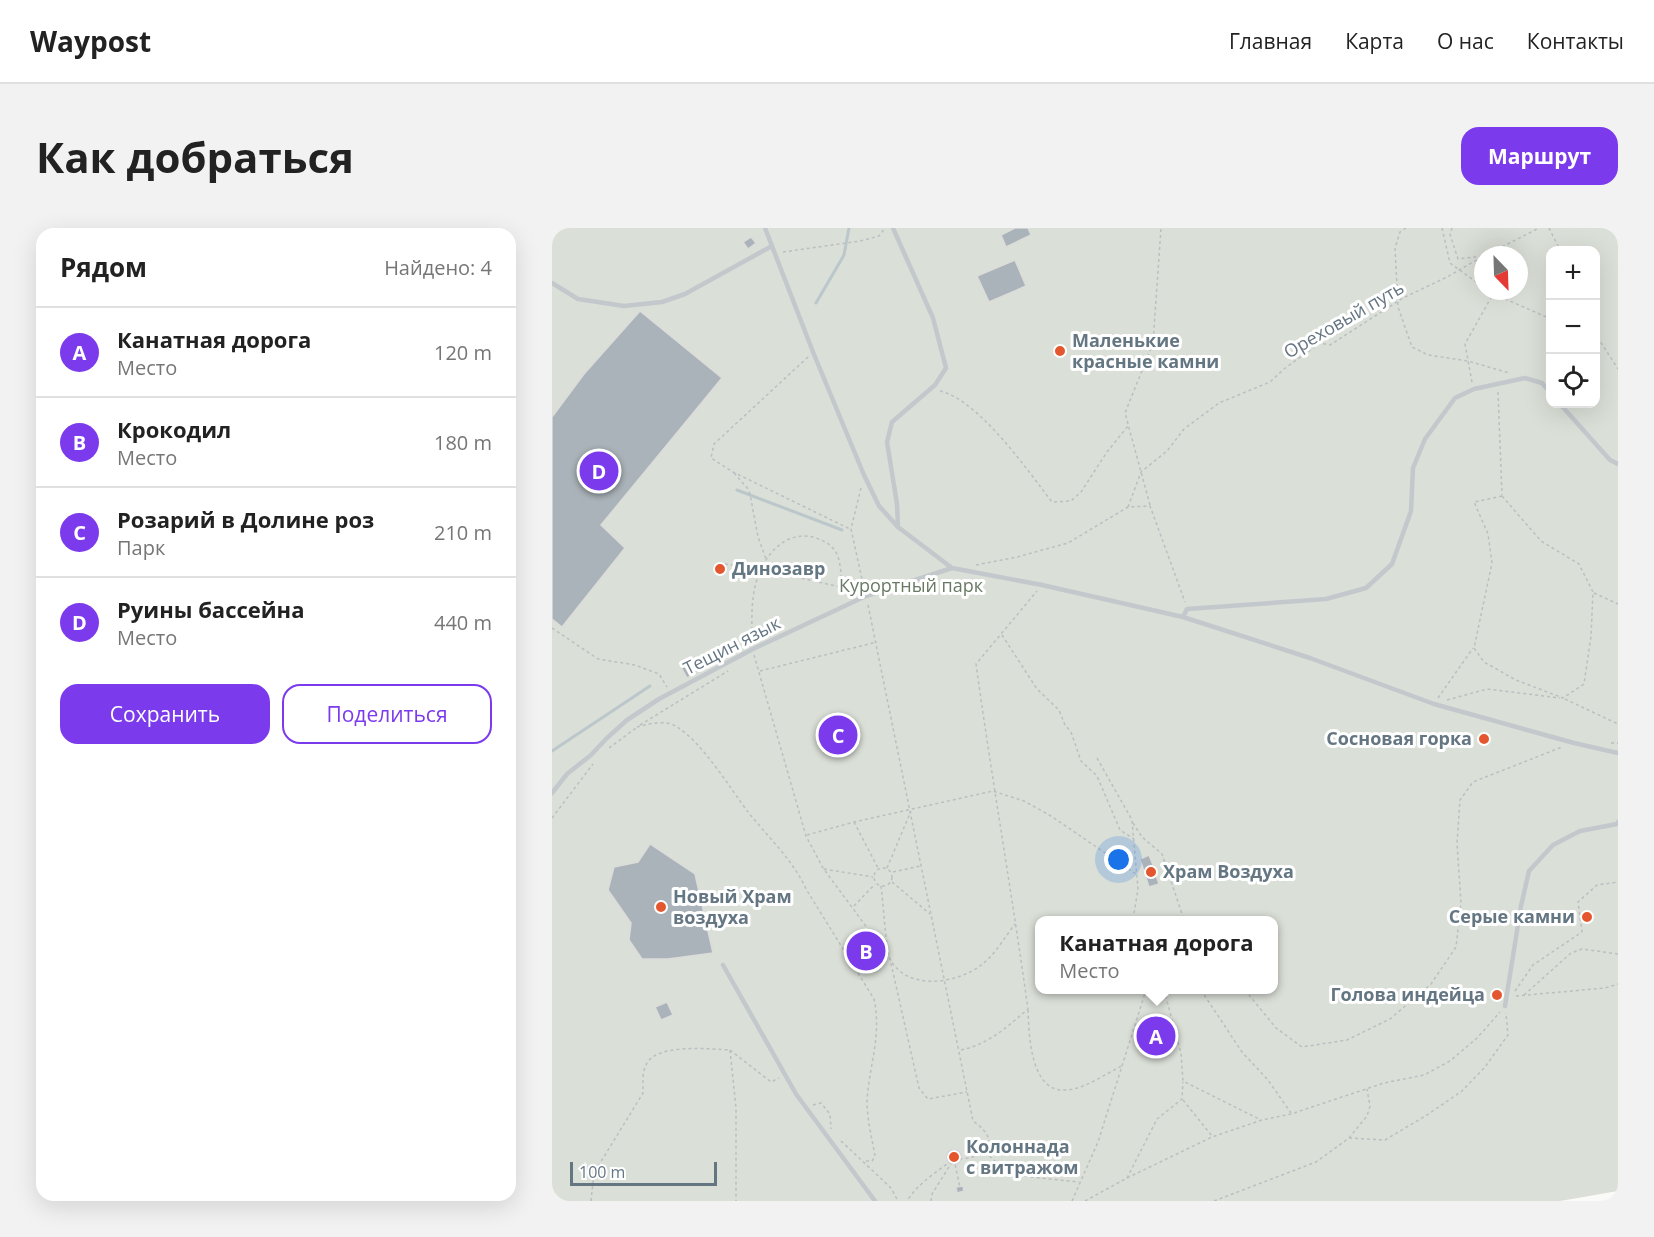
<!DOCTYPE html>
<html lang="ru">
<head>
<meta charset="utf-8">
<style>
	:root { --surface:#fff; --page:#f2f2f2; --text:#222; --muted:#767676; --line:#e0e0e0; --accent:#7c3aed }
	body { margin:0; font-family:"Open Sans",sans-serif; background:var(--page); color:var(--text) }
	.controls { position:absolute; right:18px; top:18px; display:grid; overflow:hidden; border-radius:12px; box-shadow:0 6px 24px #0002 }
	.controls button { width:54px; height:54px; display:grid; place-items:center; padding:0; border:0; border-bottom:2px solid var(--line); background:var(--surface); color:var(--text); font:30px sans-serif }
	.compass { position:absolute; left:922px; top:18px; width:54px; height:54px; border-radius:50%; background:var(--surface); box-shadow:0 6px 24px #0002; rotate:157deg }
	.scale { position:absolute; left:18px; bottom:15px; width:147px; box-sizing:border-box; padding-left:6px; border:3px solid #657683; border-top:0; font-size:16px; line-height:21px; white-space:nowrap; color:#657683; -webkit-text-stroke:4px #fff; paint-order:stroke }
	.you { position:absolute; left:567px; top:632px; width:21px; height:21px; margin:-15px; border:4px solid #fff; border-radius:50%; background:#1a73e8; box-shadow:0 0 0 9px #1a73e833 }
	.badge { display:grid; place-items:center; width:39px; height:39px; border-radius:50%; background:var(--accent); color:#fff; font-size:20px; font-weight:700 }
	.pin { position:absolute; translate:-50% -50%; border:3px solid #fff; box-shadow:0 2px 6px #0006 }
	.popup { position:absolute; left:483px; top:688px; width:243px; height:78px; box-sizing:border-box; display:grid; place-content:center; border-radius:12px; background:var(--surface); filter:drop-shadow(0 2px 4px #0005); font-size:20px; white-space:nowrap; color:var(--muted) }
	.popup b { font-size:22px; color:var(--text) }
	.popup::after { content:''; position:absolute; left:50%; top:100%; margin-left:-12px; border:12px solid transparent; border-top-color:var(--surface) }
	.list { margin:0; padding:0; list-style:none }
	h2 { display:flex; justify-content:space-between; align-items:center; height:78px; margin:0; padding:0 24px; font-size:26px }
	h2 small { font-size:20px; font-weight:400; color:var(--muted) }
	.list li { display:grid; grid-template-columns:39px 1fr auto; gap:18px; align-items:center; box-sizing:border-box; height:90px; padding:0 24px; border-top:2px solid var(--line) }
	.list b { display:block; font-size:22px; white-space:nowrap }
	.list p { margin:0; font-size:20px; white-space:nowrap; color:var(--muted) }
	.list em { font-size:20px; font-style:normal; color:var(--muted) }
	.actions { display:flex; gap:12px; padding:18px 24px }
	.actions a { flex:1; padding:14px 0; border:2px solid var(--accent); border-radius:18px; text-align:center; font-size:21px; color:var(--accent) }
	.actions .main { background:var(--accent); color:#fff }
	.icon { flex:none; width:33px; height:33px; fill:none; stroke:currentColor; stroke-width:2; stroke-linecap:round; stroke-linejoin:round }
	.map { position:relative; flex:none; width:1066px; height:973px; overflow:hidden; border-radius:18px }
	header { display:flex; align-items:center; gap:36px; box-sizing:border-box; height:84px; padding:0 30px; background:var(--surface); border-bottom:2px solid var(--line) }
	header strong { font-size:28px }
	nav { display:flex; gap:33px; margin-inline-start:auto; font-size:21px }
	.intro { display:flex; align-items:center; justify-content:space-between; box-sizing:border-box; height:144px; padding:0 36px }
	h1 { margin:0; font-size:42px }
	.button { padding:15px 27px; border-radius:18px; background:var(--accent); color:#fff; font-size:21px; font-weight:700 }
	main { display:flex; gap:36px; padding:0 36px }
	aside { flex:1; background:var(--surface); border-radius:18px; box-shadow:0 6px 24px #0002 }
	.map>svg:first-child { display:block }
	.green { fill:#dadfd7; fill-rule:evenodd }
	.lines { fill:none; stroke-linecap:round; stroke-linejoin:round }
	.stream { stroke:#bbc7cb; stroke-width:3 }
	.building { fill:#aab3b9; stroke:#dcdcda; stroke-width:1.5 }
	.path { stroke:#bbbfc2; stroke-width:1.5; stroke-dasharray:3 3; stroke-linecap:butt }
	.lane { stroke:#c3c8cc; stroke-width:4.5 }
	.poi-dot { fill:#e4572e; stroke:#fff; stroke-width:2 }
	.labels { text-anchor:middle; stroke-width:6; stroke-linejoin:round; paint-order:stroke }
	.street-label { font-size:18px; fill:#657683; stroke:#fff }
	.poi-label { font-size:18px; font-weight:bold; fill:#657683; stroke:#fff; text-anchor:start }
	.park-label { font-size:18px; fill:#687a64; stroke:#fff }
</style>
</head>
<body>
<header>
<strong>Waypost</strong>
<nav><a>Главная</a><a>Карта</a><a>О нас</a><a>Контакты</a></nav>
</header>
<div class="intro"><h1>Как добраться</h1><a class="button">Маршрут</a></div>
<main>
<aside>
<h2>Рядом<small>Найдено: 4</small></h2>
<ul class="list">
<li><span class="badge">A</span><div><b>Канатная дорога</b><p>Место</p></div><em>120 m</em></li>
<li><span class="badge">B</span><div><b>Крокодил</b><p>Место</p></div><em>180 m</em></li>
<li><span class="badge">C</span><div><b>Розарий в Долине роз</b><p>Парк</p></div><em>210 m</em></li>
<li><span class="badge">D</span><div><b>Руины бассейна</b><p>Место</p></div><em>440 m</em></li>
</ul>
<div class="actions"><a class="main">Сохранить</a><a>Поделиться</a></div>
</aside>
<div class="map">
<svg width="1066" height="973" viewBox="0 0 1066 973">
	<rect width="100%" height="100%" fill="#fafaf8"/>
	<path class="green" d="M0 0H1066V963L1008 973H0ZM999 22H1044V176H999ZM931 27H967V63H931ZM487 692H721V762H487Z"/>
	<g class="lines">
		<g class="stream">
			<path d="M264 75 292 27 297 0"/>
			<path d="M185 262 290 302"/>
			<path d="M0 523 98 458"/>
		</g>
	</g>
	<g class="building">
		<path d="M463 0H476L479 7 454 19 449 7Z"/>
		<path d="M199 9 204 15 196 21 191 14Z"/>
		<path d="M463 32 474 58 437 74 425 48Z"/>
		<path d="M88 83 170 150 49 297 73 320 10 399 0 391V189L32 146Z"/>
		<path d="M144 430 150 442 135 450 129 439Z"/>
		<path d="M98 616 143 646 161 725 116 731H90L77 712 79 695 56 662 62 639 86 634Z"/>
		<path d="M597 627 601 637 605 641 604 647 607 656 597 659 588 631Z"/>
		<path d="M115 774 121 787 109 792 103 779Z"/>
		<path d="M614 792 622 811 594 823 586 804Z"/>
		<circle cx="402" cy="929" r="8"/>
		<path d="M411 958 412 963 405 965 404 959Z"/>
	</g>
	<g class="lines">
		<g class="path">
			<path d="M854 0 848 4 843 20 846 79 860 119 876 127 916 133 957 145"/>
			<path d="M890 0 898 35 931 59"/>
			<path d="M900 0 898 6 906 31 931 28"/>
			<path d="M997 0 1008 22"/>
			<path d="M231 24 308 13 327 8 333 0"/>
			<path d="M934 27 987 0"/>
			<path d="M942 66 999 91"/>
			<path d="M1044 102 1048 112"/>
			<path d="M1044 111 1048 113 1066 141"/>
			<path d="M256 129 162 216 159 230 181 244 298 301"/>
			<path d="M920 154 913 116 941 66 937 63"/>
			<path d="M388 163C427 172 476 243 500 274L519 273 529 264 555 224 576 198"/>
			<path d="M946 164 950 267"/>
			<path d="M182 245 196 261 198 266 206 309 214 331"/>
			<path d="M309 260 299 301 312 360"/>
			<path d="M950 268 989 313 1027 336 1041 364 1039 408 1032 456 1011 470 964 452 932 434 922 420 940 335 936 306 922 274Z"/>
			<path d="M598 277 573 185 601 115 609 0"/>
			<path d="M576 279 589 244 615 223 632 201 667 175 718 154 732 141 768 115 778 117 851 70 895 49 928 30"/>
			<path d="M173 336 209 341 306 363"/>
			<path d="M424 337 465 329 516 315 576 279 598 278 633 374"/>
			<path d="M1042 365 1066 376"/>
			<path d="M316 377 421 893C453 915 432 932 402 931 386 943 366 955 355 973"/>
			<path d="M0 400 46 431 83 437 107 446 115 459"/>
			<path d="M450 407 485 461 507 482 513 497 519 504 529 533 545 548 568 602 582 611"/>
			<path d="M200 414C200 388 198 365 209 341 219 319 240 302 264 310 273 313 280 317 285 326 289 336 289 348 290 358"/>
			<path d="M202 427 254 608 271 640 338 731 367 860 376 871 415 864"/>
			<path d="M208 443 325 414"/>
			<path d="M886 470 921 420"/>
			<path d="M1013 471 1066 496"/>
			<path d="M895 472 935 461 1008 470"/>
			<path d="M88 497 176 443"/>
			<path d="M85 499C97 496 113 491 125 499 150 514 178 560 196 584 216 609 241 632 254 661L322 771C330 808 317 837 315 873 315 891 320 911 323 928L320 933H311"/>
			<path d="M1059 515H1066"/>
			<path d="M57 520 84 500"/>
			<path d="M545 530 580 592 586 661 581 692"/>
			<path d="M0 590 41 536"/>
			<path d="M302 594 326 640"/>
			<path d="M581 595 590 609 610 626 632 692"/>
			<path d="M255 607 302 594 441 563 472 573 499 588 584 646"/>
			<circle cx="331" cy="649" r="9"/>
			<path d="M335 640 359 583"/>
			<path d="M272 641 321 649"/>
			<path d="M341 644 368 638"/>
			<path d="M340 654 378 686"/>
			<path d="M329 658C331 671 334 723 338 731 355 763 403 756 428 738 442 728 453 709 463 696"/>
			<path d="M302 678 323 656"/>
			<path d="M612 762 629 825 631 853 709 892"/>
			<path d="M649 762 690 824 716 852 739 885"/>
			<path d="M693 762 724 800 750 819 795 812 838 791 879 756 904 719 909 675 905 615 908 572 921 554 1010 519"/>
			<path d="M963 763 981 737 1030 704 1026 674 1045 657 1066 654"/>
			<path d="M972 767 1019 725 1030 721 1066 726"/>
			<path d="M964 768 1053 760 1066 756"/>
			<path d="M476 782C477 806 478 865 514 862 533 861 553 846 570 838"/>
			<path d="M178 822 184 880V973"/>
			<path d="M178 822 219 854 227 850"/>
			<path d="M409 822C437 816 455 799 476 781 460 666 440 552 424 436L485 363"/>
			<path d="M631 872 660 908"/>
			<path d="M261 877 269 875 278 886 279 901"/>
			<path d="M797 910 833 912 875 887 910 863 933 839 956 807 954 785"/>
			<path d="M289 913 339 960 346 973"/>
			<path d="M433 924 455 944 478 949 527 954"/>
			<path d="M402 931 408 960"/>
			<path d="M575 950 605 891 630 871 631 854"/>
			<path d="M39 973 42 945 91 865C91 856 90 845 94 837 103 815 158 821 178 822"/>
			<path d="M379 973 380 966 400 934"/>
			<path d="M520 973 546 914 594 762"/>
			<path d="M533 973 575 950 660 909 710 892 739 886 832 855 872 847 898 833 925 810 948 784"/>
			<path d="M662 973 764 934 797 910 815 888 818 878 815 861"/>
		</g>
		<g class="lane">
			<path d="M213 0 261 124 312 247 327 278 346 299 400 340 490 357 631 389 758 430 882 476 1022 515 1066 525"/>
			<path d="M341 0 381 90 394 140 383 157 340 194 335 214 345 276 346 299"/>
			<path d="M0 55 26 71 72 78 110 74 133 66 220 18"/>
			<path d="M1008 176 1058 232 1066 236"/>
			<path d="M631 389 635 381 774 371 814 360 840 336 859 283 861 240 873 211 903 170 922 161 973 150 990 155 999 165"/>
			<path d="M0 565 15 546 39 527 55 510 75 492 107 471 201 421 314 368 400 340"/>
			<path d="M171 737 244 866 323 973"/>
			<path d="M953 778 969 678 977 643 1001 617 1028 603 1065 596 1066 594"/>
		</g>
	</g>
	<g class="poi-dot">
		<circle cx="508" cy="123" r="6"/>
		<circle cx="168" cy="341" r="6"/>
		<circle cx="932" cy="511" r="6"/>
		<circle cx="599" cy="644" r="6"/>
		<circle cx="109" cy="679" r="6"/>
		<circle cx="1035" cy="689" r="6"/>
		<circle cx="945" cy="767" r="6"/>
		<circle cx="402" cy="929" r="6"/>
	</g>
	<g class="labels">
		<g class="street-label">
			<text transform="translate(792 92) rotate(-30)" y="6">Ореховый путь</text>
			<text transform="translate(180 418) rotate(-27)" y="6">Тещин язык</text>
		</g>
		<g class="poi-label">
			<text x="520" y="119">Маленькие<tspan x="520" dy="21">красные камни</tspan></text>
			<text x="180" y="347">Динозавр</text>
			<text x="920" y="517" text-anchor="end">Сосновая горка</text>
			<text x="611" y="650">Храм Воздуха</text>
			<text x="121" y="675">Новый Храм<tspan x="121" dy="21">воздуха</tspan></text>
			<text x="1023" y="695" text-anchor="end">Серые камни</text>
			<text x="933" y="773" text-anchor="end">Голова индейца</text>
			<text x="414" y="925">Колоннада<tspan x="414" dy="21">с витражом</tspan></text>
		</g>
		<g class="park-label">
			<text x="359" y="364">Курортный парк</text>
		</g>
	</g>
</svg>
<div class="controls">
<button>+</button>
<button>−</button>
<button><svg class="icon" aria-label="locate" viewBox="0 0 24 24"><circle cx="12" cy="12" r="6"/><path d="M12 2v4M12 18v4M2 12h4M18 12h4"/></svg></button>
</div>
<svg class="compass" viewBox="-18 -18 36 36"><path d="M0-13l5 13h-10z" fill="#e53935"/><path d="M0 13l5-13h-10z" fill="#767676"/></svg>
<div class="scale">100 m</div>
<div class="you"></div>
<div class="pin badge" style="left:604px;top:808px">A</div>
<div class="popup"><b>Канатная дорога</b>Место</div>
<div class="pin badge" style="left:314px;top:723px">B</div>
<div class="pin badge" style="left:286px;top:507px">C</div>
<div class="pin badge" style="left:47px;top:243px">D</div>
</div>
</main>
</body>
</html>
